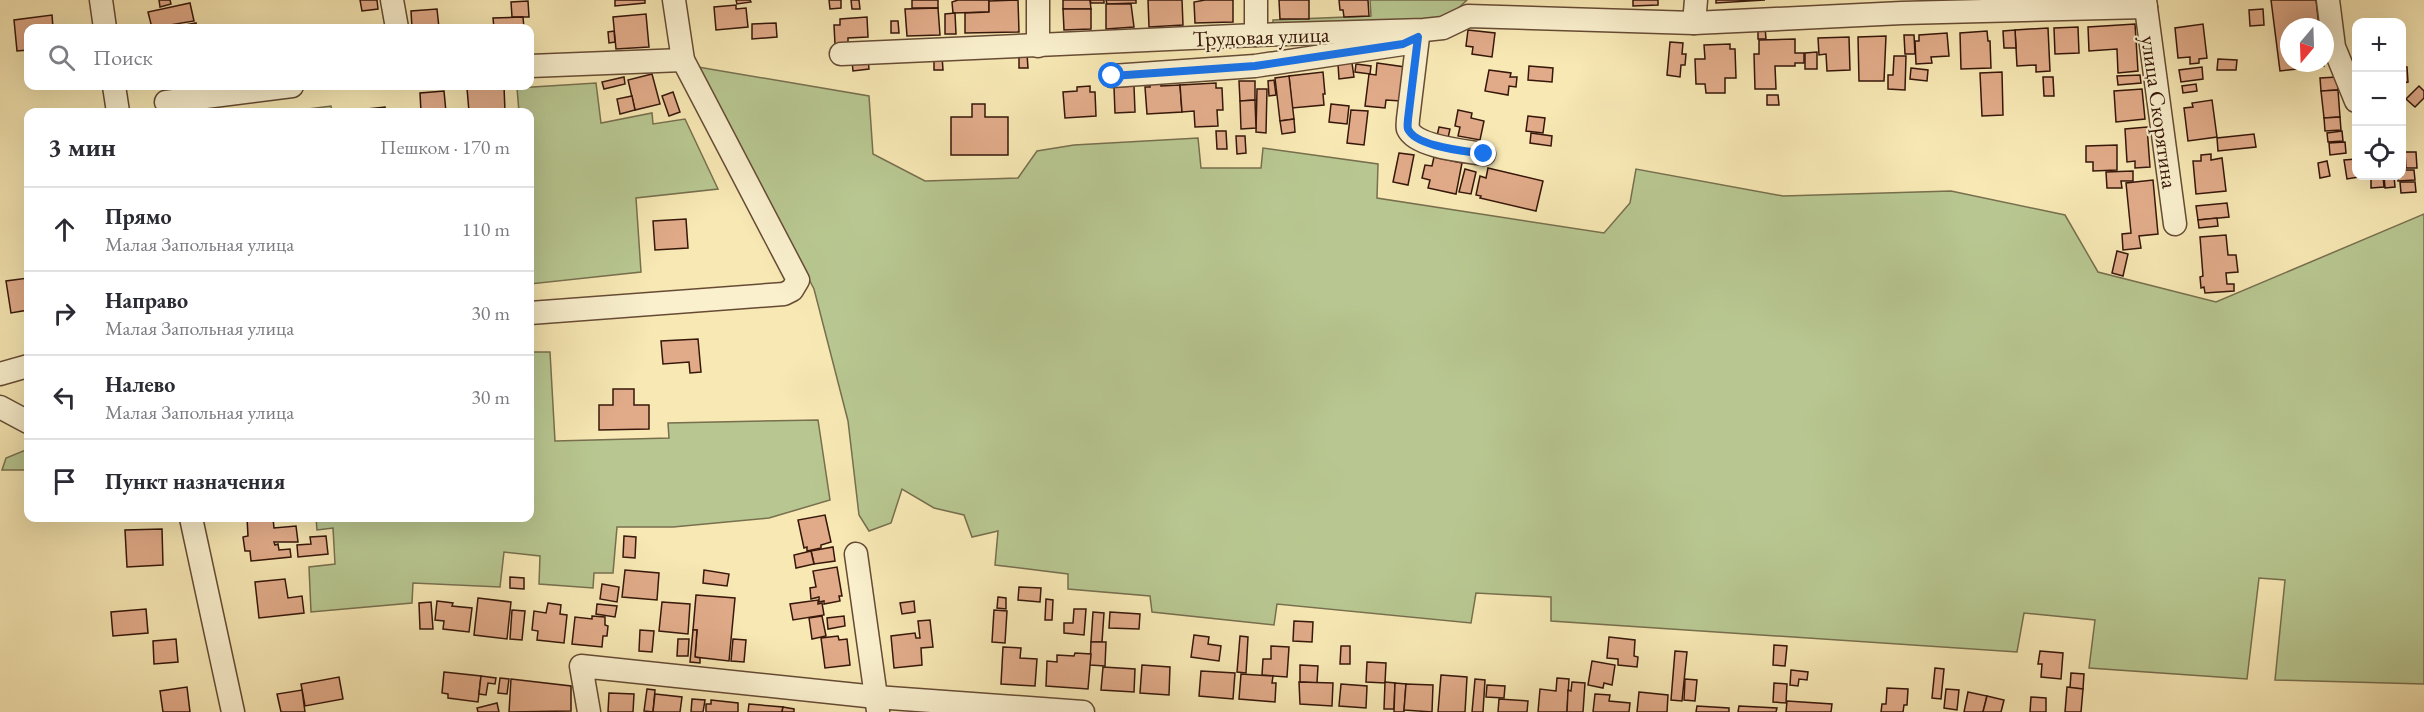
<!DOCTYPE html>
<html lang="ru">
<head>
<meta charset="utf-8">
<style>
	:root { --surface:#fff; --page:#f7f7f7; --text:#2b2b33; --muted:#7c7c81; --line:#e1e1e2 }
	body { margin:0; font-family:"EB Garamond",serif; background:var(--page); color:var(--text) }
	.controls { position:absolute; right:18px; top:18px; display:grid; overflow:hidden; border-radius:12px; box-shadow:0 6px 24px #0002 }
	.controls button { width:54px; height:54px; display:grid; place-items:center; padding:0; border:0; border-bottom:2px solid var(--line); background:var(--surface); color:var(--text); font:30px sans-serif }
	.compass { position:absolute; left:2280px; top:18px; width:54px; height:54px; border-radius:50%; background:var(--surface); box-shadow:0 6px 24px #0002; rotate:199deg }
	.stop { position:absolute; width:18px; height:18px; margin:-14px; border:4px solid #1a73e8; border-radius:50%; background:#fff }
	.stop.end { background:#1a73e8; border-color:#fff; box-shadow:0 2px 6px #0008 }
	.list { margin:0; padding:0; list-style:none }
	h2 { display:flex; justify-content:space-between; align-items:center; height:78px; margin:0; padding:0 24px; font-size:26px }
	h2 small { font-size:20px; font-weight:400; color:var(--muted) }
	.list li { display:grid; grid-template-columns:39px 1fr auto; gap:18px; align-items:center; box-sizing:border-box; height:84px; padding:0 24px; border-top:2px solid var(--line) }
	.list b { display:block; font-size:22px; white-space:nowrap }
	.list p { margin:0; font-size:20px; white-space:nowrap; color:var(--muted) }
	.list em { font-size:20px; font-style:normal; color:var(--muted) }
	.icon { flex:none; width:33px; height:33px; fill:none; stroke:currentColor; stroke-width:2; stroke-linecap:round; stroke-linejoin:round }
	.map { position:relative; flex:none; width:2424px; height:712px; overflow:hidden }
	.search { position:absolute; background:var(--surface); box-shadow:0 6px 24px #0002; left:24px; top:24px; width:510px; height:66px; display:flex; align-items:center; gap:15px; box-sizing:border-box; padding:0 21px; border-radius:12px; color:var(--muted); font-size:22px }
	.panel { position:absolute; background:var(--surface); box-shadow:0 6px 24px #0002; left:24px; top:108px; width:510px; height:414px; border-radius:12px }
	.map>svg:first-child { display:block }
	.green { fill:#b8c791; stroke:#776f4e; stroke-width:1.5 }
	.building { fill:#e1ab89; stroke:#36170a; stroke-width:1.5 }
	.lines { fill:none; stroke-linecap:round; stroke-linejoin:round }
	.minor-casing { stroke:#664b34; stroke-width:25 }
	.minor { stroke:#faf0ce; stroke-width:22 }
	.route { stroke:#1a73e8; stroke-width:8 }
	.labels { text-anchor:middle; stroke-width:4.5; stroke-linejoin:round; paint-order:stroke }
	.street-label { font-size:22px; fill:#36170a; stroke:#faf0ce }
</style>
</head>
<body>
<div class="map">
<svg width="2424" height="712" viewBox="0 0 2424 712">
	<rect width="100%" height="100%" fill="#f7e8b4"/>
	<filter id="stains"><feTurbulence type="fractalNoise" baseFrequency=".00333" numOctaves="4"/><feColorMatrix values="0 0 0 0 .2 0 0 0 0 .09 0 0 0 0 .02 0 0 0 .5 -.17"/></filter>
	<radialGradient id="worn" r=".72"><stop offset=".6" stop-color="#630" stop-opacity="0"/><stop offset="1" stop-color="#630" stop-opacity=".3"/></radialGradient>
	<g class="green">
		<path d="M1370 0H1467L1447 19 1273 26V20L1371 16Z"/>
		<path d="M698 67 869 96 873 154 925 181 1018 178 1037 151 1074 145 1198 138 1201 168H1261L1263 148 1378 164 1377 198 1604 233 1630 203 1636 169 1783 196 1951 191 2065 215 2098 272 2216 302 2424 214V684L2275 680 2285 580 2259 578 2247 679 2089 668 2095 620 2024 613 2017 652 1551 621V597L1476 593 1471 623 1277 604 1274 625 1152 612 1150 596 1068 589V574L995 565 998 531 972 537 964 515 934 508 902 489 891 523 869 531 859 515 848 421 814 289Z"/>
		<path d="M596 83 601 123 652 113 653 124 685 119 718 189 636 198 641 272 530 284V112H519L517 88Z"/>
		<path d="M331 106 332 112H284Z"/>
		<path d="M530 352H550L555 441 669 438 668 423 818 420 830 500 769 518 673 527H617L613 573H594L593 588 539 584 540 556 504 552 500 587 413 583 412 603 311 612 309 567 335 564 333 528 317 530 316 518H530Z"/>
		<path d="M28 449V470H2L6 458Z"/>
	</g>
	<g class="building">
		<path d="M159 0H170L171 4 160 7Z"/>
		<path d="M360 0H377L378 9 362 11Z"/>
		<path d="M615 0H645V3L615 6Z"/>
		<path d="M736 0H750L751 2 737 4Z"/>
		<path d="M829 0H841V8L830 9Z"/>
		<path d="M851 0H859L860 9H852Z"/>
		<rect x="912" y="0" width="26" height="8"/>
		<path d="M958 0H989V12L953 13 952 2Z"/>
		<path d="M1018 0 1019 32 965 33V13L989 12V1Z"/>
		<path d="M1063 0H1090L1091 9H1063Z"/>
		<path d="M1090 0H1104V3H1091Z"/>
		<path d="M1106 0H1136V3L1107 4Z"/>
		<path d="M1148 0H1182L1183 25 1149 27Z"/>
		<path d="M1205 0H1233V22L1195 23 1194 2Z"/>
		<path d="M1279 0H1309V19H1280Z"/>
		<path d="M1339 0H1368L1369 16 1344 17 1343 10H1340Z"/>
		<path d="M1633 0H1658V5L1633 6Z"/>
		<path d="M1716 0H1765L1716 3Z"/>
		<path d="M2271 0H2316L2319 27H2289V63H2324V66L2280 71Z"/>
		<path d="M528 1 529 17H512L511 2Z"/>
		<path d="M190 3 194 21 152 28 148 12Z"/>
		<path d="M1106 4H1131L1134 27 1106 29Z"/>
		<path d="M736 5V9L746 8 748 27 716 30 714 7Z"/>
		<path d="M938 8 940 35 907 36 905 9Z"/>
		<path d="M437 9 439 28H412L411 11Z"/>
		<path d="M1063 9H1091V29L1064 30Z"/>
		<path d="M2263 9 2264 25 2250 26 2249 10Z"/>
		<path d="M955 13 956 34H945V14Z"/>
		<path d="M646 14 649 47 616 49 613 17Z"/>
		<path d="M52 15 53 28H28V50L17 51 14 20Z"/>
		<path d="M523 17 524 28H494L493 18Z"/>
		<path d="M867 17 868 37 848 38V44H835L834 25H840V19Z"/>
		<path d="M891 21H898L899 33H891Z"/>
		<path d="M196 23 197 28H176L175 27Z"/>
		<path d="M776 23 777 37 752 39V24Z"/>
		<path d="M2135 24 2138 71 2118 73 2117 49 2089 51 2088 27Z"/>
		<path d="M2203 24 2207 58 2199 59V63L2190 64V57L2178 58 2175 28Z"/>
		<path d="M342 25V28H324V27Z"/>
		<path d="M1758 27H1765L1766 39H1758Z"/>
		<path d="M2078 27 2079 53 2055 54 2054 28Z"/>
		<path d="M2048 28 2050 71 2036 72V65L2017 66 2015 30Z"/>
		<path d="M1468 30 1495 33 1492 57 1472 54 1473 47 1466 46Z"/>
		<path d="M2015 30 2016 48H2004L2003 31Z"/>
		<path d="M614 31 615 42 609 43 608 32Z"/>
		<path d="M1987 31 1988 41H1990L1991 68 1961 69 1960 33Z"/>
		<path d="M1947 33 1949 56 1931 57 1932 63 1916 64 1915 41H1919V35Z"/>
		<path d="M1904 35H1914L1915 54H1905Z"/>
		<path d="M1886 36 1884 81H1859L1858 37Z"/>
		<path d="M1849 37 1850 70 1827 71 1826 54 1819 55 1818 38Z"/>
		<path d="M1795 39V53H1804V63H1795V66H1775L1776 89H1755L1754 54H1759V40Z"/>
		<path d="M1670 42 1683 43 1682 54H1686L1685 65H1681L1680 77 1667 75Z"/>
		<path d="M1730 44V49H1735L1736 78H1725V93H1706L1705 84H1696L1695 59H1705L1704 45Z"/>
		<path d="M1817 52V69H1805V53Z"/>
		<path d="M1019 54H1027L1028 68H1019Z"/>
		<path d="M934 56H942L943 70H934Z"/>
		<path d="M1894 56H1906L1905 90 1888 89V75H1893Z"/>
		<path d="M868 59 869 69 853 71 852 61Z"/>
		<path d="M2218 59 2237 60 2236 70H2217Z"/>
		<path d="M1352 63 1354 77 1339 79 1338 64Z"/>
		<path d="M1377 63 1405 67 1401 101 1386 100 1385 108 1365 106 1369 74 1376 75Z"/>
		<path d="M1356 64 1371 66 1370 74 1355 72Z"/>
		<path d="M1529 66 1553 68 1552 82 1528 80Z"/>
		<path d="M2202 67 2203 79 2181 82 2179 70Z"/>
		<path d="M2402 67H2407L2408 82 2402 83Z"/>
		<path d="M1911 68 1928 70 1927 81 1910 79Z"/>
		<path d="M1489 70 1511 73 1510 77H1517L1516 87 1509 86 1508 95 1485 91Z"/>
		<path d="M1323 72 1325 94H1323L1324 105 1292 108 1289 76Z"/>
		<path d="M2002 72 2003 115 1982 116 1980 73Z"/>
		<path d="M652 74 660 104 635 110 628 80Z"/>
		<path d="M2140 75 2141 83 2118 85 2117 76Z"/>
		<path d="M1289 76 1294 119 1280 121 1275 78Z"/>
		<path d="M624 77 625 84 604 89 602 82Z"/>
		<path d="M2043 77H2053L2054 96H2044Z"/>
		<path d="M2337 77 2338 90 2321 91 2320 78Z"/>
		<path d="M1274 80 1276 95 1269 96 1268 81Z"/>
		<path d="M1161 81V86L1180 85 1182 112 1147 114 1145 87H1150V82Z"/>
		<path d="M1239 81H1255V100L1240 101Z"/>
		<path d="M1216 83V88H1222L1223 110H1217L1218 126 1195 127 1194 111 1182 112 1180 85Z"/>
		<path d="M2196 84 2197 91 2183 93 2182 86Z"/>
		<path d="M486 86H504L505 112H469L467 88Z"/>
		<path d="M1090 86V92H1095L1096 116 1065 118 1063 92 1077 91V87Z"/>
		<path d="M1134 86 1135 112 1115 113 1114 87Z"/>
		<path d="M2419 86 2424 91V98L2415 107 2406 99Z"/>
		<path d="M1257 89H1267L1266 133 1256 132Z"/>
		<path d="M2142 89 2145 119 2116 122 2114 91Z"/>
		<path d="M2338 90 2340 117 2324 118 2321 91Z"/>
		<path d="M444 91 446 112H421L420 93Z"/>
		<path d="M673 92 680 112 669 116 662 96Z"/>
		<path d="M1767 95H1778L1779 105H1767Z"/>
		<path d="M632 96 635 110 620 114 617 99Z"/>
		<path d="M1255 100 1256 128 1241 129 1240 101Z"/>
		<path d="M2212 100 2217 137 2188 141 2184 108 2193 107 2192 103Z"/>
		<path d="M972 104H985V117H1008V155H951V117H972Z"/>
		<path d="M1331 104 1349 106 1347 124 1329 122Z"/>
		<path d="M385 107V112H348V111Z"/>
		<path d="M1351 110 1368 111 1364 145 1347 143Z"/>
		<path d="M1458 110 1472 113 1471 118 1484 121 1480 140 1458 136 1460 127 1455 126Z"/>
		<path d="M1528 116 1545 118 1543 133 1526 131Z"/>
		<path d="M2340 117 2341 130 2325 131 2324 118Z"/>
		<path d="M1294 119 1295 132 1282 134 1280 121Z"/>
		<path d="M1439 127 1450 129 1448 138 1437 136Z"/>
		<path d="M2147 127 2150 167 2135 168V161L2127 162 2125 129Z"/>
		<path d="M1216 131H1226L1227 149H1217Z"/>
		<path d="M2342 131 2343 141 2328 142 2327 133Z"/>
		<path d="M1531 133 1552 136 1551 146 1530 143Z"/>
		<path d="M2254 134 2256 147 2218 151 2217 138Z"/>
		<path d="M1236 136H1245L1246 153 1237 154Z"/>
		<path d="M2345 142 2346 153 2330 155 2329 143Z"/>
		<path d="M2117 145V170L2093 171V162H2086V146Z"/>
		<path d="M2405 152H2416L2417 168H2406Z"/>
		<path d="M1399 153 1414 155 1408 185 1393 182Z"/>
		<path d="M2402 153H2404L2405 168H2402Z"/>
		<path d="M2211 154V160L2222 158 2226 191 2196 194 2193 161H2201V155Z"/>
		<path d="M1434 157 1462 163 1456 194 1428 188 1430 180 1422 178 1425 165 1432 166Z"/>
		<path d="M2356 159V176L2359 177 2347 179 2344 160Z"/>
		<path d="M2327 161 2330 176 2320 178 2318 163Z"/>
		<path d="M1488 168 1543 181 1536 211 1480 198 1481 196 1476 195 1480 176 1486 178Z"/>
		<path d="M1465 169 1476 172 1471 194 1459 192Z"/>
		<path d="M2402 170H2414L2415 180 2398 181V176H2402Z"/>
		<path d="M2133 171V181H2121L2122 188H2107L2106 172Z"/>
		<path d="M2371 176H2383L2384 187 2371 188Z"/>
		<path d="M2384 176H2394L2395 187 2385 188Z"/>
		<path d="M2153 180 2158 234 2139 236 2141 248 2123 250 2122 234 2131 233 2126 183Z"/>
		<path d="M2400 182H2415L2416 192 2401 193Z"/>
		<path d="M2227 203 2229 217 2198 220 2196 206Z"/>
		<path d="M2217 218 2218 226 2199 228 2198 220Z"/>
		<path d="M686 219 688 248 655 250 653 221Z"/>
		<path d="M2226 235 2228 255H2236L2238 272 2226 273 2227 284H2234V291L2205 293 2204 287 2201 288 2200 277 2203 276 2200 237Z"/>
		<path d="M2117 251 2128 254 2123 276 2112 273Z"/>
		<path d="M28 278V310L11 313 6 281Z"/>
		<path d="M698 339 701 372 690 373 689 362 663 364 661 341Z"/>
		<path d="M613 389H634V405H649V429L599 430V405H613Z"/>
		<path d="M825 515 831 542 821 545V548L807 551V547L804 548 798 520Z"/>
		<path d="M247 518H273L274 528 296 526 298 542H274L275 545 278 544 279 550 290 549 291 557 251 561 250 551H245L243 537 248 536Z"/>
		<path d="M162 529 163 565 127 567 125 530Z"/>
		<path d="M326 536 328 554 298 557 297 545 311 544 310 537Z"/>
		<path d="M624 536 636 537 635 558 623 557Z"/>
		<path d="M833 547 835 561 814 564 811 551Z"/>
		<path d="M811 551 814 564 796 568 794 555Z"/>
		<path d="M837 567 842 596H839L840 601 824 604V601L819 602V597L811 599 810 588 816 587 813 571Z"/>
		<path d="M625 570 659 573 657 600 622 597Z"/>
		<path d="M704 570 729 574 727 586 703 583Z"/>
		<path d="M510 577 524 578V589L510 588Z"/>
		<path d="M285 579 288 598 302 596 304 613 259 618 255 582Z"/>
		<path d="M602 584 619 587 617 602 600 599Z"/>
		<path d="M1019 587 1041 588 1040 602 1018 600Z"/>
		<path d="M696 595 735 598 729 661 695 657 697 630H693Z"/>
		<path d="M998 597 1006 598V609L997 608Z"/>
		<path d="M478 598 511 602 507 639 474 635Z"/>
		<path d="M1046 599 1053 600 1052 620H1045Z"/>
		<path d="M818 600V604L822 603 824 615 793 620 790 604Z"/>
		<path d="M437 601 453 603 452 606 472 608 469 632 443 629 444 621 435 620Z"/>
		<path d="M914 601 915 612 902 614 900 603Z"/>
		<path d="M431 602 433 629H420L419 603Z"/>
		<path d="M662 602 690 604 688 634 659 631Z"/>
		<path d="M548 603 561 605 560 614 567 615 564 643 537 640 538 631 532 630 534 611 546 613Z"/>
		<path d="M597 604 617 606 615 617 596 614Z"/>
		<path d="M146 609 148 633 113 636 111 612Z"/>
		<path d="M1074 609H1086L1084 635 1064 633V623H1073Z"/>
		<path d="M512 610 525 611 522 640 510 639Z"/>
		<path d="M994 610 1007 611 1005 643 992 642Z"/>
		<path d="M1093 612 1104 613 1102 642H1091Z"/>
		<path d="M1110 612 1140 614 1139 629 1109 628Z"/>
		<path d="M592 616 605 617V625L608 626 607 636H603L602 647 572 644 575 617 592 619Z"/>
		<path d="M822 616 826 636 812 639 809 618Z"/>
		<path d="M844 616 845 626 828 629 827 618Z"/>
		<path d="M930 620 933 647 921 648 922 665 894 668 891 636 915 633 916 638H920L918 621Z"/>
		<path d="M1294 621 1313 622 1312 642 1293 641Z"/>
		<path d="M640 630 654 631 652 652 639 651Z"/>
		<path d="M693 630H697L695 657 700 658V663L690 662Z"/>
		<path d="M1194 635 1209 637 1208 644 1221 646 1219 661 1191 657Z"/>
		<path d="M838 636 839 640 847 639 850 665 825 668 821 638Z"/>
		<path d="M1240 636 1248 637 1246 673 1237 672Z"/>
		<path d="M1609 637 1635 640 1634 656 1638 657 1637 667 1618 665V659L1607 658Z"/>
		<path d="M176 639 178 662 154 664 153 641Z"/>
		<path d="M678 639H689L688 656H677Z"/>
		<path d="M733 639 746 640 744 662 731 661Z"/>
		<path d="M1091 642H1106L1105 666 1090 665Z"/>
		<path d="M1774 645 1787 646 1785 666 1773 665Z"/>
		<path d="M1271 646 1289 647 1287 677 1262 675 1263 659H1271Z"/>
		<path d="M1341 646H1350V664H1340Z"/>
		<path d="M1003 647 1021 648 1020 658 1037 659 1035 686 1001 684Z"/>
		<path d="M1675 651 1687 652 1682 701 1671 700Z"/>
		<path d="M2040 651 2063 653 2061 679 2041 677 2042 664H2038Z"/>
		<path d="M1075 653 1091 654 1088 689 1046 686 1047 661 1057 662V655L1074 656Z"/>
		<path d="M1592 661 1615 665 1612 685 1604 683 1603 688 1588 685Z"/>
		<path d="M1367 662 1386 663 1385 683 1366 682Z"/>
		<path d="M1142 665 1170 667 1169 695 1140 693Z"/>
		<path d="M1300 665 1318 666 1317 683 1300 682Z"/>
		<path d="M1103 667 1135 669 1134 692 1101 690Z"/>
		<path d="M1935 668 1944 669 1941 699 1932 698Z"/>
		<path d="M1791 670 1808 672 1807 680 1799 679 1798 686 1790 685Z"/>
		<path d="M1201 671 1235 673 1233 699 1199 696Z"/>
		<path d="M444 672 481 676 478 702 448 698V694L442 693Z"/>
		<path d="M2071 673 2084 674 2083 689 2070 688Z"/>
		<path d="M1241 674 1273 676 1272 683H1276L1275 702 1239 699Z"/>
		<path d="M1441 675 1467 677 1465 712H1438Z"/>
		<path d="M481 676 496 678 495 684 488 683 486 695 479 694Z"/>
		<path d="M339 677 343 699 305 706 301 684Z"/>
		<path d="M500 678 509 679 507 694 498 693Z"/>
		<path d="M1557 678 1569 679 1567 712H1538L1540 689 1556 691Z"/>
		<path d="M511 679 571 686V711L509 712Z"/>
		<path d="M1475 679 1485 680 1483 712H1472Z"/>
		<path d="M1685 679 1697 680 1695 701 1684 700Z"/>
		<path d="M1299 682 1333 683 1332 706 1300 704Z"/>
		<path d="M1385 682 1395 683 1394 709H1384Z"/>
		<path d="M1572 682 1585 683 1583 712H1567L1568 690 1571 691Z"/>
		<path d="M1395 683 1406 684 1404 712H1394Z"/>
		<path d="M1774 683 1787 684 1786 703 1773 702Z"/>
		<path d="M1341 684 1367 686 1366 708 1339 706Z"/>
		<path d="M1406 684 1433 685 1432 712 1404 710Z"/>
		<path d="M1487 685 1505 686 1504 698 1486 697Z"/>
		<path d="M187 687 190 712H163L160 691Z"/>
		<path d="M2067 687 2083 689 2081 712H2065Z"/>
		<path d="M1887 688 1908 689 1907 705H1904L1903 712H1881L1882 704H1886Z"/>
		<path d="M647 689 655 690 653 712 644 711Z"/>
		<path d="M1946 689 1959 690 1957 710 1944 708Z"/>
		<path d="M302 690 305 712H281L277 694Z"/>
		<path d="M1639 692 1668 695 1667 712H1637Z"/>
		<path d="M1968 692 1987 696 1983 712H1964Z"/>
		<path d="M609 693 634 694 633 712H608Z"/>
		<path d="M655 694 682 697 680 712H649H653Z"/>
		<path d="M1595 694 1610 695 1609 701 1630 703 1629 712H1593Z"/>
		<path d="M1987 696 2004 700 2001 712H1983Z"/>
		<path d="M2031 697 2046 698V712H2030Z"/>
		<path d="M692 699 705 700 703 712H691Z"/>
		<path d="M1499 699 1528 701 1527 712H1498Z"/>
		<path d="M711 700 738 703V712H706V704H711Z"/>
		<path d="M1787 701 1832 704 1831 712H1786Z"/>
		<path d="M497 703 499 712H478L477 708Z"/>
		<path d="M749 704 783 707 782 712H748Z"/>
		<path d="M1697 706 1729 708V712H1696Z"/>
		<path d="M1739 706 1777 708 1776 712H1738Z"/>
		<path d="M783 707 794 709V712H782Z"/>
	</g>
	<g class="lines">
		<defs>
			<g id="minor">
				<path d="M101 0 105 28"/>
				<path d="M392 0 397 28"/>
				<path d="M1256 0V35"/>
				<path d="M2145 0 2175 224"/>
				<path d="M2328 0 2334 47 2356 101"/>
				<path d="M1694 23 1696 0"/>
				<path d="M1418 37 1408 119C1408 122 1407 126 1408 129 1416 147 1466 151 1484 154"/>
				<path d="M1038 46V0"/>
				<path d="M841 54 1256 35 1424 30 1443 28 1468 16 1694 23 1902 13 2146 7"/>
				<path d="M530 66 683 60"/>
				<path d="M1112 76 1255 66 1403 44 1411 40"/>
				<path d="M114 86 118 112"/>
				<path d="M166 102 292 86"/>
				<path d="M530 313 784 294 792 290 798 280 683 60 674 0"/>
				<path d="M0 374 28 366"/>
				<path d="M0 407 28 422"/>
				<path d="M191 518 233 712"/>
				<path d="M856 554 878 711"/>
				<path d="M589 712 581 666 876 697 1083 712"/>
			</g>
		</defs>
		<use href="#minor" class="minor-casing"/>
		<use href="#minor" class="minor"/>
	</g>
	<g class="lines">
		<path class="route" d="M1112 76 1255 66 1403 44 1418 37 1408 119C1408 122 1407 126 1408 129 1416 147 1466 151 1484 154"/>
	</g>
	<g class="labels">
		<g class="street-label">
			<text transform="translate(1261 36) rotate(-2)" y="8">Трудовая улица</text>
			<text transform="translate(2160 112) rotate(82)" y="8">улица Скорятина</text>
		</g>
	</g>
	<rect width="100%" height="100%" filter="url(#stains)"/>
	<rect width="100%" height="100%" fill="url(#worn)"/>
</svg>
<div class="controls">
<button>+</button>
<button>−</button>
<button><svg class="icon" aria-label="locate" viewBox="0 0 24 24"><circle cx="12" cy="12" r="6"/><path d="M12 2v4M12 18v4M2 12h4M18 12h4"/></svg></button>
</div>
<svg class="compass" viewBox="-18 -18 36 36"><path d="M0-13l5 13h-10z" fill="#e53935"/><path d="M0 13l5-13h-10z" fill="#7c7c81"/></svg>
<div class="stop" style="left:1112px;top:76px"></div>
<div class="stop end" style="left:1484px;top:154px"></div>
<div class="search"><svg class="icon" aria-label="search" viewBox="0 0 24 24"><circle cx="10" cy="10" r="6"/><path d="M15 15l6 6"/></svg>Поиск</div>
<section class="panel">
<h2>3 мин<small>Пешком · 170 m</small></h2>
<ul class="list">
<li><svg class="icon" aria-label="ahead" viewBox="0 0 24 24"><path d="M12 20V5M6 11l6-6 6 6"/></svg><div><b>Прямо</b><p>Малая Запольная улица</p></div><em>110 m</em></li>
<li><svg class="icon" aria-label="right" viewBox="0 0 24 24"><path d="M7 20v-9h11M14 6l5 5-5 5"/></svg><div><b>Направо</b><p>Малая Запольная улица</p></div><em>30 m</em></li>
<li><svg class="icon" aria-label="left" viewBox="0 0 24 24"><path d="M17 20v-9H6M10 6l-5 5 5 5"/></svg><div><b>Налево</b><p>Малая Запольная улица</p></div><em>30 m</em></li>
<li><svg class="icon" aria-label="arrive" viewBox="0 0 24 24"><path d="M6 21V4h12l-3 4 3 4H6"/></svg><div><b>Пункт назначения</b></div></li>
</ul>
</section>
</div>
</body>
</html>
